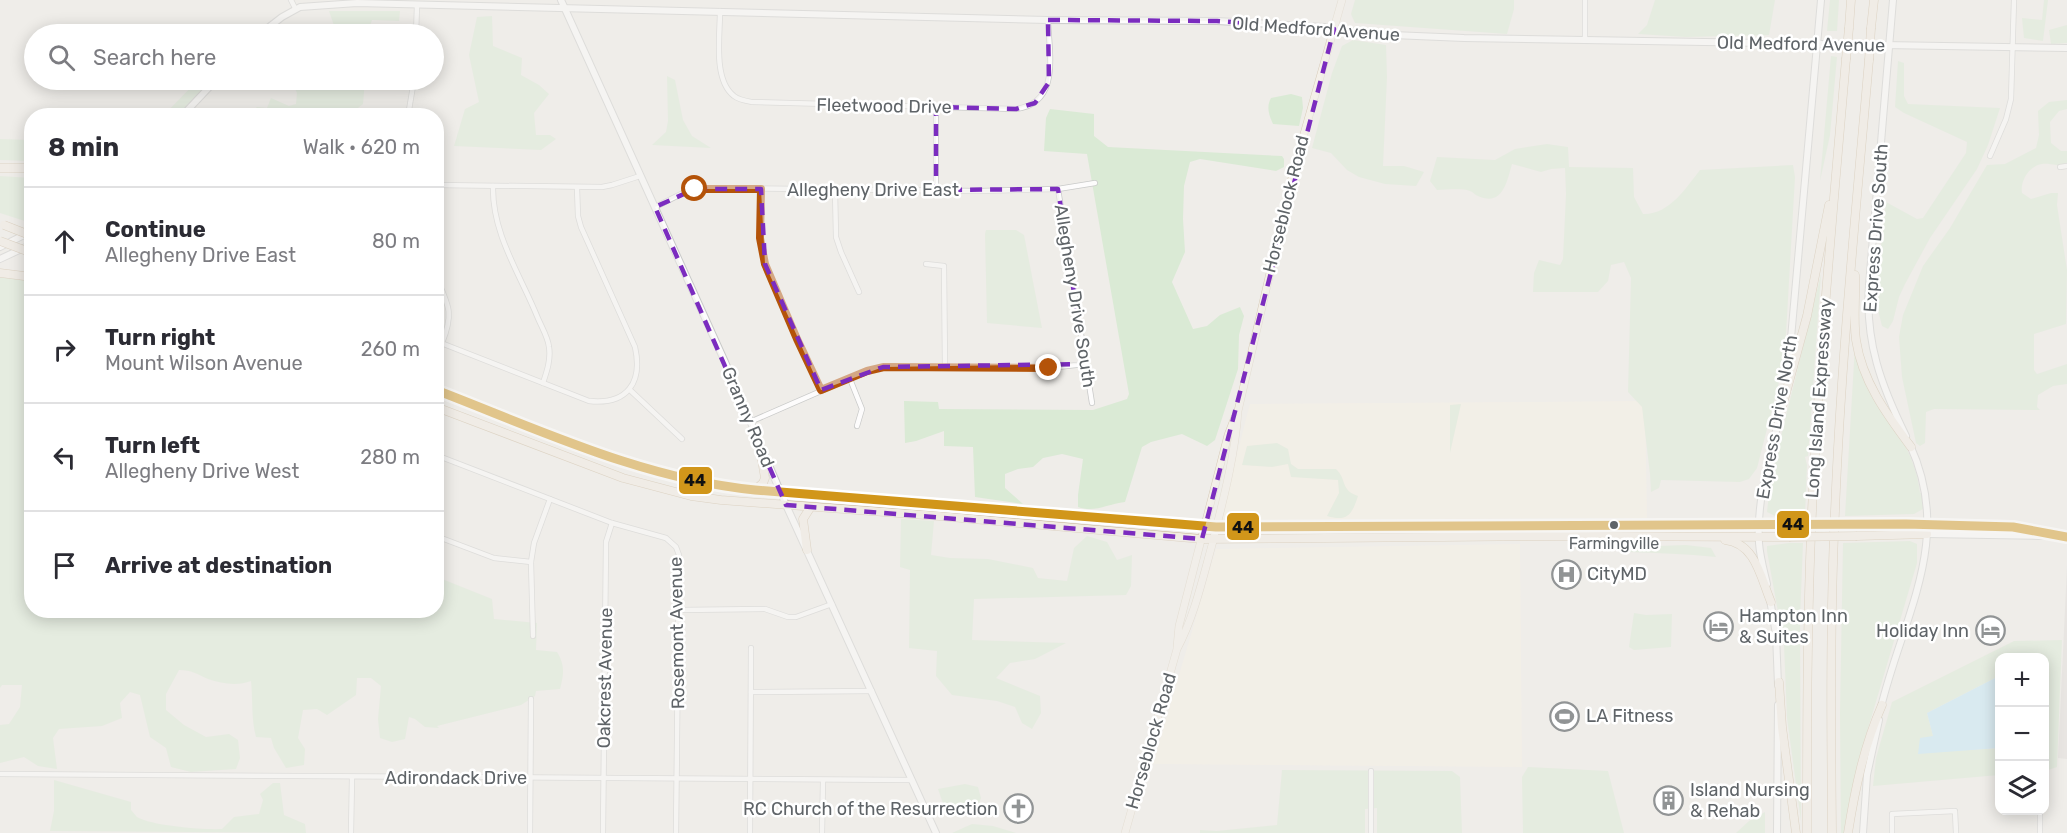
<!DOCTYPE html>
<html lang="en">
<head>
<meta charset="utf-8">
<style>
	:root { --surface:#fff; --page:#f2f2f3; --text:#2b2b33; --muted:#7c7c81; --line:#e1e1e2 }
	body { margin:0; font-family:Rubik,sans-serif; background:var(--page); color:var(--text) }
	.controls { position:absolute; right:18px; bottom:18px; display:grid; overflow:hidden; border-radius:12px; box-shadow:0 3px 15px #0003 }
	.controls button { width:54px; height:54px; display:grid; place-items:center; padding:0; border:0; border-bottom:2px solid var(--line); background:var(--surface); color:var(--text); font:30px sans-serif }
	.stop { position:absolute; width:18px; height:18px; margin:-14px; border:4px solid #b45309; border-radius:50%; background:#fff }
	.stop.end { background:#b45309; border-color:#fff; box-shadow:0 2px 6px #0008 }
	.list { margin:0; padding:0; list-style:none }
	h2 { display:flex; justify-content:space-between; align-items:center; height:78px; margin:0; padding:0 24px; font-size:26px }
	h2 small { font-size:20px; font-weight:400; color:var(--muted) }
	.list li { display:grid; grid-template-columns:39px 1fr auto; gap:18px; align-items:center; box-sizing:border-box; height:108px; padding:0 24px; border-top:2px solid var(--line) }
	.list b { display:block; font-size:22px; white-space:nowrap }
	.list p { margin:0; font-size:20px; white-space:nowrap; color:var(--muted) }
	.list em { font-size:20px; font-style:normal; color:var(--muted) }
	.icon { flex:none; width:33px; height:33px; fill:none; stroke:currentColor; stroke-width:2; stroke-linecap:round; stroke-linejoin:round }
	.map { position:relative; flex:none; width:2067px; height:833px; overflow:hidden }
	.search { position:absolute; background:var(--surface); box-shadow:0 3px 15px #0003; left:24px; top:24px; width:420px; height:66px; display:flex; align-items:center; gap:15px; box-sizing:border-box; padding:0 21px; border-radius:33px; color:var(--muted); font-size:22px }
	.panel { position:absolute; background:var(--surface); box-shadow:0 3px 15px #0003; left:24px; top:108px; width:420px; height:510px; border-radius:24px }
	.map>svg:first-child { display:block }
	.commercial { fill:#f7f1e4 }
	.industrial { fill:#dfdcd9 }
	.green { fill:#daead5 }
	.water { fill:#bee6f8 }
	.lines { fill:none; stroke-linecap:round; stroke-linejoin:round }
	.street-casing { stroke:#c9cac9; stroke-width:6 }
	.secondary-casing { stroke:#c9cac9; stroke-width:8 }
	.primary-casing { stroke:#d7cbb8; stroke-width:8 }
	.highway-casing { stroke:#c7b395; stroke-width:9 }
	.street { stroke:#fdfcfc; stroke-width:4.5 }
	.secondary { stroke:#fdfcfc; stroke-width:6 }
	.primary { stroke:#f4f0e9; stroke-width:7 }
	.highway { stroke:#f1ebe2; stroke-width:8 }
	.highway-bridge-casing { stroke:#c7b395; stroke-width:9; stroke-linecap:butt }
	.highway-bridge { stroke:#f1ebe2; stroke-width:8 }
	.bus-1-casing { stroke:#fff; stroke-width:14 }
	.bus-1 { stroke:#d1961a; stroke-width:9 }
	.route { stroke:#b45309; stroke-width:8 }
	.marked { fill:none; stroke:#7b2cbf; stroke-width:4.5; stroke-dasharray:12 8; stroke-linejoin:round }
	.bus-dot { fill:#5f6468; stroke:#fff; stroke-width:2 }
	.labels { text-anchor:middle; stroke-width:5; stroke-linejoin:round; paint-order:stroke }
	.bus-label { font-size:16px; fill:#5f6468; stroke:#fff }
	.street-label { font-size:18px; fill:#5f6468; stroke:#fff }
	.poi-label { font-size:18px; fill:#5f6468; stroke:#fff; text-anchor:start }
	.line-badge { stroke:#fff; stroke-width:2 }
	.pale-badge-label { font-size:16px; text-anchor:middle; font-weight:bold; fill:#111 }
</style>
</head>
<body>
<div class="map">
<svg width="2067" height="833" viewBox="0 0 2067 833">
	<rect width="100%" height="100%" fill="#efede9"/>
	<g class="commercial">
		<path d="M1645 401 1647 518 1220 520 1250 404Z"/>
		<path d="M1520 544 1522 767 1153 764 1216 549Z"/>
	</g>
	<path class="industrial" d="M2067 566V759L2058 758Z"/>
	<g class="green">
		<path d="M1355 0H1514V9L1507 34 1355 23 1351 14Z"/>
		<path d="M1655 0H1775L1769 35 1686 37 1638 34 1647 25Z"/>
		<path d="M1830 0H1839L1837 31H1827Z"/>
		<path d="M2044 0H2048L2043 41 2024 38 2022 18 2042 20Z"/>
		<path d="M329 11H400L399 21 372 20 367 34H337Z"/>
		<path d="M492 16 493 46 522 58 521 75 539 85 549 94 534 113 536 135H550L556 139 541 150 454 146 465 109 479 102 469 55 477 17Z"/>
		<path d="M2067 25V43L2051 44 2049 30Z"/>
		<path d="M1353 40 1386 45 1387 77 1383 166H1404L1424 172 1416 186 1385 184 1359 177 1347 170 1331 153 1312 148 1332 73 1342 46Z"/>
		<path d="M1831 56 1837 57 1830 135 1820 181Z"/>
		<path d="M1898 61 1904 63V96L1908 104 2000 108 1988 145 1977 169 1930 238 1905 284 1899 297 1893 321 1888 329 1882 326 1875 298 1886 202 1917 219 1923 218 1966 153 1967 142 1904 113 1895 107Z"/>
		<path d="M667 76 675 80 683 120 692 136 711 148 652 145 666 132 668 121Z"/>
		<path d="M198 80H211L178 115H164Z"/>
		<path d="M291 80 313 83 316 80H365L363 104 349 115H248L257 107 267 108 271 98 289 106 296 104 297 93Z"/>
		<path d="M1291 94 1302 97 1303 108 1299 126 1273 124C1269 115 1266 107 1271 98Z"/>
		<path d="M2067 100V109L2059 111 2050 122 2051 143 2061 151H2067V167C2060 166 2049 163 2042 164 2029 166 2020 181 2022 193L2031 199 2051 193H2058L2057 205 2067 270 2066 324 2034 334V370L2037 374 2067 364V384L2053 386 2038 395 2037 407 2040 410 1934 409 1926 412 1925 443 1920 446 1916 443 1902 377 1899 337 1903 315 1923 266 1950 228 1987 165 2005 164 2036 148 2039 135 2038 111 2049 102Z"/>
		<path d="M1050 109 1094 114V136L1108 147 1282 156 1284 159V167L1276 171 1200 159 1190 162 1184 186 1183 219 1185 252 1172 282 1193 329 1207 326 1220 315 1240 307 1244 316 1239 335 1238 369 1215 440 1207 446 1182 434 1151 442 1142 447 1125 502C1107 504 1095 513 1078 507V495L1083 459 1062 454 1043 458 1033 467 1018 469 1005 474V488L1023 504 975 497 973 447 944 446V431L916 441 905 443 904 401 938 402 939 409 1093 410 1127 399 1129 394 1087 154 1044 151 1046 118Z"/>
		<path d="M0 139 31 140V161L0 160Z"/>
		<path d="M1547 144 1568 147 1569 167 1633 168 1634 197 1643 214C1669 215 1686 188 1700 170L1793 165 1795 177 1786 334 1781 374 1757 468 1749 479 1740 482 1661 480 1659 488 1651 492 1650 474 1642 407 1628 392 1631 278 1624 262 1611 265 1608 281 1598 292H1533L1534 273 1539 260 1560 265 1563 259 1566 194 1565 168 1551 169 1541 172 1512 164C1507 181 1503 207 1478 196 1475 195 1473 192 1470 191 1461 188 1446 190 1437 190L1430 181 1437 157 1495 160 1515 149Z"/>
		<path d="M0 176 31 178V223L0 213Z"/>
		<path d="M986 230H1016L1024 235 1042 328 987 323 985 234Z"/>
		<path d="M1821 274 1808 456 1805 457 1807 465 1805 516H1775L1767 512 1771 477Z"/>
		<path d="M0 276 31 279 32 610H436L437 577 492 599 494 619 537 623 536 650 557 652C565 665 564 674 560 689L536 691 535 696 521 705 437 726 439 728 425 727 415 719 409 717 405 739 392 742 380 738 378 719 381 686 371 678H357L356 695 327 715 317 709 303 710 298 738 305 749 304 765 286 768 274 748 271 738 256 737C251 718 253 700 251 681 238 686 222 684 208 679 197 674 192 670 179 670L166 694V710L184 725 206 737 229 734 238 740 240 758 236 769 191 772 171 767 166 748 150 737 140 695 130 692 120 703 122 718 102 726 59 729 53 738 57 769 38 766 24 757 0 763V725L9 724 20 707 22 685H2L0 688Z"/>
		<path d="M1855 345C1857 354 1859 364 1863 372 1882 414 1915 445 1920 493H1923V509L1914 514 1845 516Z"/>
		<path d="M1461 404 1450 453V405Z"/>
		<path d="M1277 443 1288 449 1291 464 1298 469H1336C1347 479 1340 490 1358 496 1352 515 1347 522 1327 516L1339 493 1338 480 1291 477 1288 464 1272 467 1242 465 1247 446Z"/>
		<path d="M901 519 934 521 931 555 950 558 988 559 1033 568 1038 578 1067 581 1074 548 1087 536 1107 542 1117 560 1132 555 1131 586 1126 595 974 599 972 640 1066 643 1035 659 1010 663 996 678 1040 696 1041 713 1032 729 1022 723 1015 707 997 701 952 695 936 676 937 651 909 648 910 570 900 567Z"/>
		<path d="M1910 541 1917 544V563L1867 732 1845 833H1841L1840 713 1843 543Z"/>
		<path d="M1789 543H1803L1800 619 1801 821 1787 718 1784 645 1767 551V546Z"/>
		<path d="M1686 545 1711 548 1716 557C1686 554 1657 553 1627 552L1630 547Z"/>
		<path d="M1634 613 1646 615 1672 614 1671 647 1634 650 1629 647Z"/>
		<path d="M2062 640 2057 767 2045 771 2044 658H2000L1999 676 1927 713 1933 736 1918 753 1999 748V775L1873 786 1876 758 1892 702 2014 641Z"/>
		<path d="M1528 767 1608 771 1624 833H1523L1522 777Z"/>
		<path d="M1282 770 1452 771 1460 777 1462 833H1377V808L1365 809V833H1200V830L1217 831 1277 825Z"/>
		<path d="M54 780 131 802V810C131 810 137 817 137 817 152 826 205 830 222 829L234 817 259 814 263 800 260 794 273 783H280L284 815 305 824 306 833 50 831 54 811Z"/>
		<path d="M965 784 978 787 981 798 975 813 946 812 938 789Z"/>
		<path d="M1765 812V833H1736L1749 821Z"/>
		<path d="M972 824 993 826 1016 833H952Z"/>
	</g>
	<path class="water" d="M1999 676V748L1918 754 1920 738 1933 736 1927 713Z"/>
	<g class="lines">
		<defs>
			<g id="street">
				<path d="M291 0 295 8"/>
				<path d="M720 11C720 36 713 80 734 96 739 100 746 101 752 102L1016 109C1061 103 1049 53 1048 20"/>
				<path d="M416 34 417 5"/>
				<path d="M1585 39V0"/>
				<path d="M408 116 414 80"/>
				<path d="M1990 156 2006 119 2011 99 2014 0"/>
				<path d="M2060 167 2067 166"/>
				<path d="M436 185 602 187 612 185 640 176"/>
				<path d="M493 186C492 234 520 274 537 316 541 326 548 337 549 347 551 359 547 371 543 383"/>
				<path d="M761 189 760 238 765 264 797 339 821 390"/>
				<path d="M1058 189 1092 403"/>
				<path d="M835 190 836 237 841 252 859 292"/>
				<path d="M936 190V107"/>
				<path d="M655 207 687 191 706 188 980 191 1058 189 1095 183"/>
				<path d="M926 264 944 266 945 367"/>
				<path d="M436 277C449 306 454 313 442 343"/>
				<path d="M436 341 589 401C627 405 643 383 635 347L581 227 578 216 577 188"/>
				<path d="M850 379 862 409 857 426"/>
				<path d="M630 390 682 439"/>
				<path d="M750 422 867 371 883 367 1049 368 1085 364"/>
				<path d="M436 455 612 523 666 538 676 547 679 555 676 833"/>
				<path d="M436 536 494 558 531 562"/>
				<path d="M679 610 765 609 788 617H796L832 604"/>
				<path d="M533 636 531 562 534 543 550 499"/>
				<path d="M751 692 872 691"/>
				<path d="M1371 771V833"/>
				<path d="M0 774 912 780"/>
				<path d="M2040 810V833"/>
				<path d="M351 833 352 777"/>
				<path d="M530 833 531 699"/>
				<path d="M603 833 606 542 612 523"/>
				<path d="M750 833 751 648"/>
				<path d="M822 833 823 781"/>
				<path d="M1892 833V814L1955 811 1956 833"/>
			</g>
			<g id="secondary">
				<path d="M561 0 725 362 786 505 936 833"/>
				<path d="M1893 0 1869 285C1865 342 1881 385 1906 436"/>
				<path d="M260 34 282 17 300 7 357 3 1048 20 1217 21 1324 27 1369 34 1464 38 2067 48"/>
				<path d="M182 116 216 80"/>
				<path d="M0 247 32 231"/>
				<path d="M0 259 32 244"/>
				<path d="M1788 372 1821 0"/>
				<path d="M1927 524 2023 528 2067 537"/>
				<path d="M1927 534 2043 536"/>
				<path d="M1767 584C1764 571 1760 557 1759 543 1756 497 1772 453 1781 409"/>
				<path d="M1770 600 1776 634 1778 685"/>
				<path d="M1881 707C1903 616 1954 540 1910 445"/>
				<path d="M1777 833 1778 705"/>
				<path d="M1863 833 1867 775 1879 720"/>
			</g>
			<g id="primary">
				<path d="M1177 647 1179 626 1228 435 1235 417"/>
				<path d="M1125 833 1177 649C1194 617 1202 581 1212 545 1223 501 1235 456 1238 411L1294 169 1342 0"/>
			</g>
			<g id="highway">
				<path d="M1849 28 1851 0"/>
				<path d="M1871 28 1874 0"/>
				<path d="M0 168H32"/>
				<path d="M0 273 32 277"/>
				<path d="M1855 275C1856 296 1853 319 1856 340 1862 381 1887 415 1911 447"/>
				<path d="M436 390C540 430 643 479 755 490L1216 527 1789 524"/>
				<path d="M436 407 623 478 691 496 721 500 939 516 1202 539 1566 536 1789 537"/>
				<path d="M1781 411 1807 316 1829 205"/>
				<path d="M755 490 763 483 765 478 759 442"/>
				<path d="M1858 523 1927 524"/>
				<path d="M1857 536 1927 534"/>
				<path d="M1725 540C1756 543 1761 579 1771 602"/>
				<path d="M807 550 803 519 810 508"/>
				<path d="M1779 682 1782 727 1796 833"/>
				<path d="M1807 833C1807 726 1807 618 1812 511 1819 360 1833 210 1846 59"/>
				<path d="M1832 833C1831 726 1830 618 1835 511 1841 360 1856 210 1869 60"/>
				<path d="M1848 833C1855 789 1864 746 1882 705"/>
			</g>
		</defs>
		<use href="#street" class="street-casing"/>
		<use href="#secondary" class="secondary-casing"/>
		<use href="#primary" class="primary-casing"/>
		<use href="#highway" class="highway-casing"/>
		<use href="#street" class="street"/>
		<use href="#secondary" class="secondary"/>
		<use href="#primary" class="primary"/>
		<use href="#highway" class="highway"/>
		<defs>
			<g id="highway-bridge">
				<path d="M1846 59 1849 28"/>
				<path d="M1869 60 1871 28"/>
				<path d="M4 225 32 236"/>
				<path d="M0 241 32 253"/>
				<path d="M1789 524 1858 523"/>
				<path d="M1789 537 1857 536"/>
			</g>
		</defs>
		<use href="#highway-bridge" class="highway-bridge-casing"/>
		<use href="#highway-bridge" class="highway-bridge"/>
		<defs>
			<path id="bus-1" d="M436 390C540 430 643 479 755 490L1216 527 1906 524 2013 527 2067 537"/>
		</defs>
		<use href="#bus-1" class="bus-1-casing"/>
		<use href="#bus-1" class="bus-1"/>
	</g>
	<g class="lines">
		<path class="route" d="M695 189H761L760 238 765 264 797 339 821 390 867 371 884 367 1049 368"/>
	</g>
	<path d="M0 0H2067V833H0ZM1048 20 1217 21 1334 29 1202 539 786 505 655 207 695 189H761L765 264 821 390 883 367 1085 364 1058 189 936 190V107L1016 109 1035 103 1049 82Z" fill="#efede9" fill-opacity=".55" fill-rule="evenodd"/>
	<path class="marked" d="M1048 20 1217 21 1334 29 1202 539 786 505 655 207 695 189H761L765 264 821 390 883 367 1085 364 1058 189 936 190V107L1016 109 1035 103 1049 82Z"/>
	<defs>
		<symbol id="hospital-ring" viewBox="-11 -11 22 22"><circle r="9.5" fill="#fff" stroke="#919495" stroke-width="1.5"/><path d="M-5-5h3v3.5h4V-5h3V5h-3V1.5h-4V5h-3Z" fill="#919495"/></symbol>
		<symbol id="hotel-ring" viewBox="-11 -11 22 22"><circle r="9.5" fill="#fff" stroke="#919495" stroke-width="1.5"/><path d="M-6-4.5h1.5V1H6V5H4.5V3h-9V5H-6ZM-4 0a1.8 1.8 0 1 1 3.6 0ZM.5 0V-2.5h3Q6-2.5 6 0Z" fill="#919495"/></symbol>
		<symbol id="stadium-ring" viewBox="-11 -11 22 22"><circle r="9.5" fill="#fff" stroke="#919495" stroke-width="1.5"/><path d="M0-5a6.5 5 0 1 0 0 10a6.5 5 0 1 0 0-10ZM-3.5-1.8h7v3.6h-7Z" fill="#919495"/></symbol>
		<symbol id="building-ring" viewBox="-11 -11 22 22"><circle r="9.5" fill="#fff" stroke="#919495" stroke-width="1.5"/><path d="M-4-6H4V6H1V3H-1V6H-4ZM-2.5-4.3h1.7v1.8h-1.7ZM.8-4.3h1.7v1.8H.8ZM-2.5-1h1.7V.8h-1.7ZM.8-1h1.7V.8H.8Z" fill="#919495"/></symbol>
		<symbol id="church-ring" viewBox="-11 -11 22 22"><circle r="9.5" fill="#fff" stroke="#919495" stroke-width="1.5"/><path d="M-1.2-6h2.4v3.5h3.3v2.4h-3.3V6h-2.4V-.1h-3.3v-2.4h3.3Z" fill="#919495"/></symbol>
	</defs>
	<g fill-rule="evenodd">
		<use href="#hospital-ring" x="1550" y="558" width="33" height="33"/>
		<use href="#hotel-ring" x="1702" y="610" width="33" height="33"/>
		<use href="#hotel-ring" x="1974" y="614" width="33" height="33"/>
		<use href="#stadium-ring" x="1548" y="700" width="33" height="33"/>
		<use href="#building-ring" x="1652" y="784" width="33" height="33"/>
		<use href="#church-ring" x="1002" y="792" width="33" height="33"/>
	</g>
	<circle class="bus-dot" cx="1614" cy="525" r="5"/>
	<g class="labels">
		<g class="bus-label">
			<text x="1614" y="549">Farmingville</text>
		</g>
		<g class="street-label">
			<text transform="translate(1316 29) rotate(4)" y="6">Old Medford Avenue</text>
			<text transform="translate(1801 44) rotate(1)" y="6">Old Medford Avenue</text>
			<text transform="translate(884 106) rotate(1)" y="6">Fleetwood Drive</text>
			<text x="873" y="196">Allegheny Drive East</text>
			<text transform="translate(1286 204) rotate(-76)" y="6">Horseblock Road</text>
			<text transform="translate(1876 228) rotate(-86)" y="6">Express Drive South</text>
			<text transform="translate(1075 296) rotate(81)" y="6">Allegheny Drive South</text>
			<text transform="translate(1819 398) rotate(-86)" y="6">Long Island Expressway</text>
			<text transform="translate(748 417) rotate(67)" y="6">Granny Road</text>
			<text transform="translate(1777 417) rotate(-80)" y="6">Express Drive North</text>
			<text transform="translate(677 633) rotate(-91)" y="6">Rosemont Avenue</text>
			<text transform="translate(605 678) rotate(-89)" y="6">Oakcrest Avenue</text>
			<text transform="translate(1151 741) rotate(-74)" y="6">Horseblock Road</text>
			<text x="456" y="784">Adirondack Drive</text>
		</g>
		<g class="poi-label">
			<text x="1587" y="580">CityMD</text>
			<text x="1739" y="622">Hampton Inn<tspan x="1739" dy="21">&amp; Suites</tspan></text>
			<text x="1969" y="637" text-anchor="end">Holiday Inn</text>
			<text x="1586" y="722">LA Fitness</text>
			<text x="1690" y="796">Island Nursing<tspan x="1690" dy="21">&amp; Rehab</tspan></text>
			<text x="998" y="815" text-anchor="end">RC Church of the Resurrection</text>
		</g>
	</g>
	<g class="line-badge">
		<rect x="678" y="466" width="35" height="29" rx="6" fill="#d1961a"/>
		<rect x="1776" y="510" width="34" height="29" rx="6" fill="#d1961a"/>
		<rect x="1226" y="512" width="34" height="29" rx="6" fill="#d1961a"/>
	</g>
	<g class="pale-badge-label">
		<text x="695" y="486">44</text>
		<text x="1793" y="530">44</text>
		<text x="1243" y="533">44</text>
	</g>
</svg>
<div class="controls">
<button>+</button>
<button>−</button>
<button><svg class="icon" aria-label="layers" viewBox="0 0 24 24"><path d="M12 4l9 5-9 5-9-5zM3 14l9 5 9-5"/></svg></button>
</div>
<div class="stop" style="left:695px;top:189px"></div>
<div class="stop end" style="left:1049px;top:368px"></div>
<div class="search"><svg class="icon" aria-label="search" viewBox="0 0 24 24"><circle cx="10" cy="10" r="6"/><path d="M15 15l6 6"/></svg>Search here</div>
<section class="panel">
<h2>8 min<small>Walk · 620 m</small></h2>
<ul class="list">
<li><svg class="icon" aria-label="ahead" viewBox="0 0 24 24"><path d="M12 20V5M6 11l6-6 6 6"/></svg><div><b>Continue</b><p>Allegheny Drive East</p></div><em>80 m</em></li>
<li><svg class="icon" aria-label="right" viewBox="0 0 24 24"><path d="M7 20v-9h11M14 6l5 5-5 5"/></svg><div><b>Turn right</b><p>Mount Wilson Avenue</p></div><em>260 m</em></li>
<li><svg class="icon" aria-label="left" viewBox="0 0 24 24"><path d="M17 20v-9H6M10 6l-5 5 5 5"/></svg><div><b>Turn left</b><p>Allegheny Drive West</p></div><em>280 m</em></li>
<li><svg class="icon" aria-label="arrive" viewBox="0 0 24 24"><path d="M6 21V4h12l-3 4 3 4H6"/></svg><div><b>Arrive at destination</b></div></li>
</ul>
</section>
</div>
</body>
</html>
